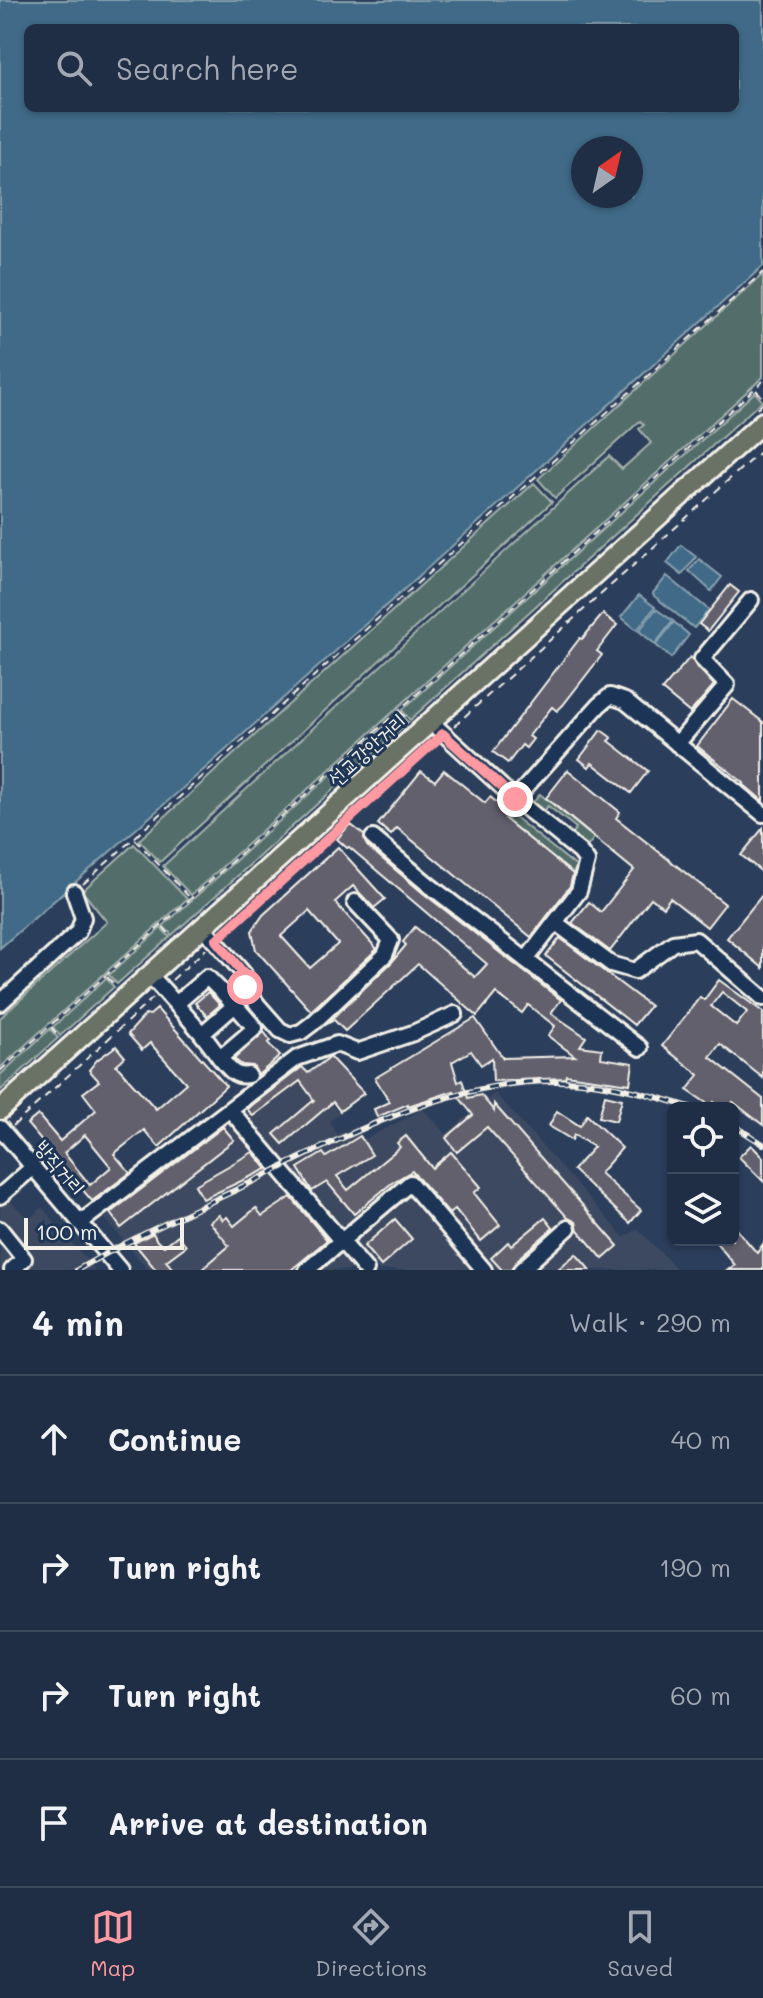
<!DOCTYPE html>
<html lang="en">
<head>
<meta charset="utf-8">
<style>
	:root { --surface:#202e45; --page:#28364c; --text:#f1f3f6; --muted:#a2a8b3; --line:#3d4a5e; --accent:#ff9aa2 }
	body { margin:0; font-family:Mali,"Poor Story",sans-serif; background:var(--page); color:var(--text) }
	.controls { position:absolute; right:24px; bottom:24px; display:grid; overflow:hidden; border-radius:12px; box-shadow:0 2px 6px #0004 }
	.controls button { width:72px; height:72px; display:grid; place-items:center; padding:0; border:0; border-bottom:2px solid var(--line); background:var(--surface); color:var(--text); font:40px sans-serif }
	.compass { position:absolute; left:571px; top:136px; width:72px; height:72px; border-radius:50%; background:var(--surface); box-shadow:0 2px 6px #0004; rotate:34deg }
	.scale { position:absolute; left:24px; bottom:20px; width:160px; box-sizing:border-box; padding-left:8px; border:4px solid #f4f1e8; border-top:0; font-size:22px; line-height:28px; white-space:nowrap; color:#f4f1e8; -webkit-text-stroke:6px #1d3557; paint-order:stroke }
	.stop { position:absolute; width:24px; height:24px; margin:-18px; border:6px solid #ff9aa2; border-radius:50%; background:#fff }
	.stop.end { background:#ff9aa2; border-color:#fff; box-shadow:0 2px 8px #0008 }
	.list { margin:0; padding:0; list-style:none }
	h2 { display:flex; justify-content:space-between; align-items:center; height:104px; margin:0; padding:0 32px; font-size:34px }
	h2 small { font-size:26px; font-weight:400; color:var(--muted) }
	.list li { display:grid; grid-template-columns:52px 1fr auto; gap:24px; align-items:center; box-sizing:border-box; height:128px; padding:0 32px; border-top:2px solid var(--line) }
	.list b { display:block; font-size:30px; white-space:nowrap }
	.list em { font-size:26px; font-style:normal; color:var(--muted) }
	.icon { flex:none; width:44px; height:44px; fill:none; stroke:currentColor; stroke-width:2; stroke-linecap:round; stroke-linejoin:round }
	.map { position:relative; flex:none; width:763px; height:1270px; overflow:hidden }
	.search { position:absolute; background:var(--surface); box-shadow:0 2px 6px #0004; left:24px; right:24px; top:24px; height:88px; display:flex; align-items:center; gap:20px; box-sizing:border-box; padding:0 28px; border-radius:12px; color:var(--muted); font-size:30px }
	.sheet { height:616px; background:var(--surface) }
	nav { display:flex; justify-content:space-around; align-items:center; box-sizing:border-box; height:112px; border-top:2px solid var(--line); background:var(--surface); font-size:22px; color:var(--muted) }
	nav a { display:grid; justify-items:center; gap:4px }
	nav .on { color:var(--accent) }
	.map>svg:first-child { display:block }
	.built { fill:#3c4861 }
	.green { fill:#536e6b; stroke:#a4b0aa; stroke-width:2 }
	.water { fill:#406b87; stroke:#88a1ae; stroke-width:2; fill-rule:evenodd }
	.building { fill:#63606e; stroke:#f4f1e8; stroke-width:2; fill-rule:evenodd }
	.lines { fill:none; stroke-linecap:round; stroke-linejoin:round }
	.minor-casing { stroke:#f4f1e8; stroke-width:20 }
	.major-casing { stroke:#f4f1e8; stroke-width:24 }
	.path { stroke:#f4f1e8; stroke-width:2; stroke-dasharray:8 6; stroke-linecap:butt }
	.minor { stroke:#1d3557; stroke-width:14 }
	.major { stroke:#6b7165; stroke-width:18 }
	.rail-casing { stroke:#f4f1e8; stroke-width:6 }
	.rail { stroke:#1d3557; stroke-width:3; stroke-dasharray:9; stroke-linecap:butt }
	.route { stroke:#ff9aa2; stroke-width:10 }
	.labels { text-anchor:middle; stroke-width:6; stroke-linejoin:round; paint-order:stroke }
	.street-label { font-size:20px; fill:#f4f1e8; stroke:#1d3557 }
</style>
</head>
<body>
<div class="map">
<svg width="763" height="1270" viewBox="0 0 763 1270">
	<rect width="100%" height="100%" fill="#2b3e5c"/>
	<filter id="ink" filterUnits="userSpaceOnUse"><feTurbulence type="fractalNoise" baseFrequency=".0125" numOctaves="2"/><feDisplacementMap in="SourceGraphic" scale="16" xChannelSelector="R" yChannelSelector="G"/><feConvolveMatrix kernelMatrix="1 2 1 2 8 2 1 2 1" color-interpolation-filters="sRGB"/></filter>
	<g filter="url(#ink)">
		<g class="built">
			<path d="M301 1061 339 1114 330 1121 337 1134 357 1126 364 1140 423 1109 446 1134 495 1093 624 1237 638 1229 678 1270H148L101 1214Z"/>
			<path d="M0 1191 29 1219 42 1207 95 1270H0Z"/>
		</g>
		<g class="green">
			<path d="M763 274V377L191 895 163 866 609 456 622 469 651 443 639 429 644 425 640 421 555 498 538 479Z"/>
			<path d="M755 392 762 401 410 720 402 710Z"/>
			<path d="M534 483 552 502 160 862 139 840Z"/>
			<path d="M399 713 408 722 172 935 163 926Z"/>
			<path d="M540 794 594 838 587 847 572 834 576 828 548 806 543 812 533 803Z"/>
			<path d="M512 815 577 867 572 874 507 821Z"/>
			<path d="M134 844 187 899 0 1068V1018L107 922 82 891Z"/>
			<path d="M161 928 170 937 117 984 109 975Z"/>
			<path d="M106 978 114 987 60 1036 53 1027Z"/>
			<path d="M50 1029 58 1038 0 1091V1075Z"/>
		</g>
		<g class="water">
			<path d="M0 0H763V266L208 766 0 948ZM28 28H735V108H28ZM583 148H631V196H583Z"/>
			<path d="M681 545 696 557 682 575 667 563Z"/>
			<path d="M699 559 722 577 711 591 689 571Z"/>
			<path d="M667 576 709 610 694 628 654 596 653 593Z"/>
			<path d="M639 595 655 607 637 630 621 617Z"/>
			<path d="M656 609 673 621 655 644 639 631Z"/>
			<path d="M674 622 689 635 671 658 656 645Z"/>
		</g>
		<g class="building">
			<path d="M730 585 739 592 708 631 699 624Z"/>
			<path d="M603 614 617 625 597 651 602 655 563 705 557 711 552 707 529 736 533 739 526 748 522 745 508 763 493 752 580 638 582 639Z"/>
			<path d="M690 657 714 685 690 713 662 690Z"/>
			<path d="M733 699 763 722V801L743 784 744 783 697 746Z"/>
			<path d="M601 730 612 738 609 741 648 771 631 793 592 763 589 767 579 759Z"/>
			<path d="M444 770 485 803 490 797 510 813 505 819 573 874 570 886 531 937 397 828 391 835 378 824 421 771 435 781Z"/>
			<path d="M568 770 620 812 616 818 725 904 707 927 670 898 663 907 651 898 610 951 572 923 589 902 601 912 634 870 546 798Z"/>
			<path d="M350 824 364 835 367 846 423 893 561 1000 551 1013 586 1037 580 1046 602 1049 601 1058 633 1063 630 1084 566 1075 565 1078 493 1081 492 1058 481 1065 471 1051 452 1062 458 1082 462 1080 468 1098 481 1095 494 1111V1104L618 1246 603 1259 578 1230 576 1222 568 1218 487 1127 457 1152 446 1138 473 1115 454 1091 408 1106V1104L377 1117 374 1109 390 1102 375 1078 475 1018 503 1058 575 1056 548 1036 555 1026 528 1005 522 1013 496 993 477 1016 418 964 345 1031 334 1020 324 1026 392 962 406 945 403 942 415 927 475 977 487 964 349 847 347 848 337 839Z"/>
			<path d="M763 828V873L741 855Z"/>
			<path d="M338 847 385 899 374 908 353 886 335 902 377 949 311 1011 256 950 252 931 263 915ZM309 911 338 944 310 968 281 936Z"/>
			<path d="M763 894V968L727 938Z"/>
			<path d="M560 938 650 1006 634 1025 546 956Z"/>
			<path d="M719 980 763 1012V1078L720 1044 710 1057 763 1099V1125L733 1102 728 1108H721L714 1102 711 1106 687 1090 699 1075 662 1046 700 997 704 1000ZM722 992 747 1012 736 1026 711 1006Z"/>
			<path d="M208 992 220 1005 207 1016 195 1003Z"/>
			<path d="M157 1009 226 1086 159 1147 144 1130 114 1154 130 1173 92 1201 27 1124 38 1115 60 1141 96 1110 83 1093 99 1081 89 1070 97 1060 116 1046 125 1057 116 1065 156 1109 186 1083 150 1043 142 1050 128 1034 146 1014 150 1015ZM85 1135 111 1167 90 1185 64 1153Z"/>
			<path d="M264 1032 271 1041 268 1043 280 1056 258 1075 253 1066 242 1065 234 1059Z"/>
			<path d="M330 1057 364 1093 340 1111 333 1102 283 1144 274 1134 314 1100 300 1081 253 1116 247 1109 302 1067 308 1073Z"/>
			<path d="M605 1095 622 1099 616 1121 599 1117Z"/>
			<path d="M557 1111 580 1126 587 1115 622 1148 600 1173 641 1210 630 1223 573 1170 594 1147 574 1135 572 1140 549 1126Z"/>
			<path d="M223 1127 234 1140 121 1228 110 1213Z"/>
			<path d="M360 1136 372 1155 337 1176 348 1190 400 1147 397 1143 406 1136 432 1168 451 1152 481 1187 474 1193 500 1225 481 1241 455 1209 449 1214 412 1171 393 1182 354 1214 327 1182 312 1191 298 1168 323 1153 326 1157Z"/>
			<path d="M751 1145 763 1157V1181L739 1157Z"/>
			<path d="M253 1152 267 1169 203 1199 195 1185Z"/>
			<path d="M291 1197 327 1240 302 1261 291 1270H201L229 1246 210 1222 219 1215 223 1220 227 1217 234 1226 256 1208 262 1216Z"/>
			<path d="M545 1218 553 1228 521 1256 511 1270H502L491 1258 508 1242 511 1246Z"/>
			<path d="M395 1219 412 1239 381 1266 364 1246Z"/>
			<path d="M733 1225 757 1253 763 1244V1270H728L735 1265 714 1240H733Z"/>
			<path d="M153 1233 157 1241 164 1246 178 1235 186 1246 166 1261 174 1270H156L134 1243Z"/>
			<path d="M576 1254 590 1270H557Z"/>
		</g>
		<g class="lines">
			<defs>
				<g id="minor">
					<path d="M431 722 515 799 580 852 587 861 579 891 526 960"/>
					<path d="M677 744 727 685 702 659 751 600"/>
					<path d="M515 799 599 705 610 696 625 701 763 814"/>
					<path d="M373 838 429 885 640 1048"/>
					<path d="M556 923 611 964 635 971 673 943 696 940 763 998"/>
					<path d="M204 928 244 974 245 987 258 1005 280 1030 290 1035 301 1032 313 1023 385 955 391 940 355 902"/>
					<path d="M150 975 176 1004 207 977 227 997 245 982"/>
					<path d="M0 1003 78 932 83 918 74 892"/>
					<path d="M176 1004 202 1034 235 1005 228 999"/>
					<path d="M202 1034 220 1058 255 1028 235 1005"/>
					<path d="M220 1058C229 1068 234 1078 248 1075"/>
					<path d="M231 1111 366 1270"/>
					<path d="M0 1128 120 1270"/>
					<path d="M0 1196 33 1167"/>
					<path d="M80 1223 297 1058 337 1044 357 1052 413 1033 455 1014"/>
					<path d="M0 1229 24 1259 12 1270"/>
					<path d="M307 1270 410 1183 484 1270"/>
					<path d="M521 1270 568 1228"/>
				</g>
				<path id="major" d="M0 1110 763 422"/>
			</defs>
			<use href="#minor" class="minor-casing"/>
			<use href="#major" class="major-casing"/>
			<g class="path">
				<path d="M756 390 763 398"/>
				<path d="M757 409 763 403"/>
				<path d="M400 711 409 722"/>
				<path d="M454 726 763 449"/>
				<path d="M135 839 191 899"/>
				<path d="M83 884 763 272"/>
				<path d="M163 927 172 937"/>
				<path d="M225 932 434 743"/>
				<path d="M107 977 117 987"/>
				<path d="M172 980 206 949"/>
				<path d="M51 1027 60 1038"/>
				<path d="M0 1071 763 381"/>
				<path d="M13 1126 153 998"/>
			</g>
			<use href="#minor" class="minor"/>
			<use href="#major" class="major"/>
			<defs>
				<g id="rail">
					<path d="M733 1125 763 1144"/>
					<path d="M77 1270C131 1238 190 1212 246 1185 348 1134 463 1072 581 1082 619 1085 657 1097 693 1108"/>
				</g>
			</defs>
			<use href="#rail" class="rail-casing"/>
			<use href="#rail" class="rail"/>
		</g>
	</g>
	<g class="lines" filter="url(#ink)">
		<path class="route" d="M245 987 244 974 216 940 443 734 515 799"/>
	</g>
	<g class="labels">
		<g class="street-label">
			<text transform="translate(367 750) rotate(-42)" y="7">선교강안거리</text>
			<text transform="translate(60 1168) rotate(50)" y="7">방직거리</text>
		</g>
	</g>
</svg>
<div class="controls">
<button><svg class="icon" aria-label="locate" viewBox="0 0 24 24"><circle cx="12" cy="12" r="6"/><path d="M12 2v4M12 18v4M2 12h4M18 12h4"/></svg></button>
<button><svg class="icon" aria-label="layers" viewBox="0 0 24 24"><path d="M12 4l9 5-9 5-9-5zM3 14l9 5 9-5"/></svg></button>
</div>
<svg class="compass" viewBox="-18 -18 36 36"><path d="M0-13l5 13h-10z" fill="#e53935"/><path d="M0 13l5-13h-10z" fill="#a2a8b3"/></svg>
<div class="scale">100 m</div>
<div class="stop" style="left:245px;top:987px"></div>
<div class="stop end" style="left:515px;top:799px"></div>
<div class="search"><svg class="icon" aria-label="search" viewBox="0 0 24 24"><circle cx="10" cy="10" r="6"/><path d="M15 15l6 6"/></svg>Search here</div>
</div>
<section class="sheet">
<h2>4 min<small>Walk · 290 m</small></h2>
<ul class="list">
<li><svg class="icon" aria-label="ahead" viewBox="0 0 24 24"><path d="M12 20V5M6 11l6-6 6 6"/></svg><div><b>Continue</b></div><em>40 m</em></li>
<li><svg class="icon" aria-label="right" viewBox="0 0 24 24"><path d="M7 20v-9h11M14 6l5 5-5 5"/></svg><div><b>Turn right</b></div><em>190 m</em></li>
<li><svg class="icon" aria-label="right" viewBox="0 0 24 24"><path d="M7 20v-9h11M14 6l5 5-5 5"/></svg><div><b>Turn right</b></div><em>60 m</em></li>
<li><svg class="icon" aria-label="arrive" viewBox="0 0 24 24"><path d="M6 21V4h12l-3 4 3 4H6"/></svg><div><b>Arrive at destination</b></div></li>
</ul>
</section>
<nav>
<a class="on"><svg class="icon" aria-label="map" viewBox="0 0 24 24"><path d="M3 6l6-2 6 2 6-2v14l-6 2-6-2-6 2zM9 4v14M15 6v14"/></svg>Map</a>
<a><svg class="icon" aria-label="directions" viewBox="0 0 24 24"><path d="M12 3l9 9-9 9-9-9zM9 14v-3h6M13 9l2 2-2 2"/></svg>Directions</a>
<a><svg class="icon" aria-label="saved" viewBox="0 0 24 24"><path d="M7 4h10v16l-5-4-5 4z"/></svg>Saved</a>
</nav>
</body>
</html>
